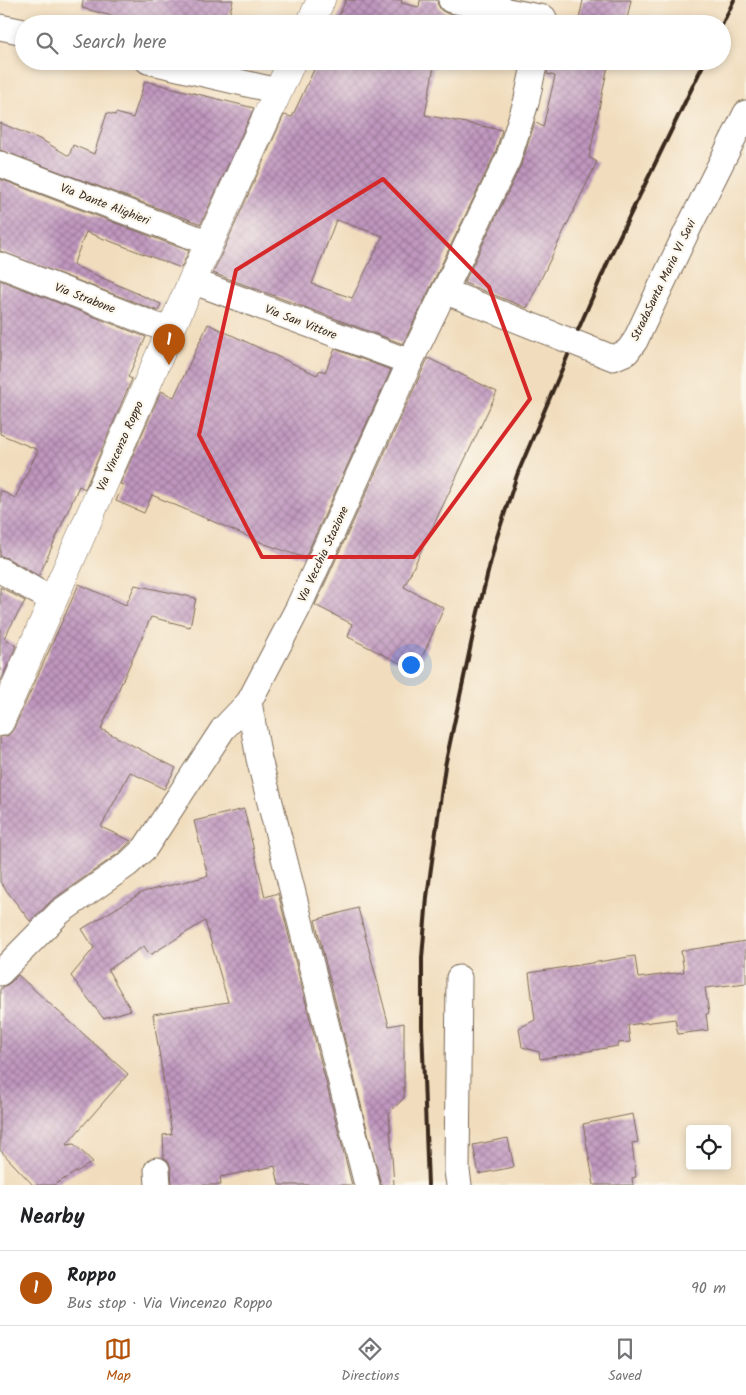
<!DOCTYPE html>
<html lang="en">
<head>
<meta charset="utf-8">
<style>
	:root { --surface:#fff; --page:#f2f2f2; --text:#202124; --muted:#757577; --line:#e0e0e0; --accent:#b45309 }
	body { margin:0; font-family:Kalam,sans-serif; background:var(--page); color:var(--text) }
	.controls { position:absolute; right:15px; bottom:15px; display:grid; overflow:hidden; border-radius:5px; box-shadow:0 2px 8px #0003 }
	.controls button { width:45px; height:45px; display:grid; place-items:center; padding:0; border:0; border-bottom:1px solid var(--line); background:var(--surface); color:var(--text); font:25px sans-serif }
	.you { position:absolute; left:410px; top:664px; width:18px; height:18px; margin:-12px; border:4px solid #fff; border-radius:50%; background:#1a73e8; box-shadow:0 0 0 8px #1a73e833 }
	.badge { display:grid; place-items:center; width:32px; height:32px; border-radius:50%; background:var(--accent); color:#fff; font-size:16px; font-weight:700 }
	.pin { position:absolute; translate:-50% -41px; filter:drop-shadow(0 1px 2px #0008) }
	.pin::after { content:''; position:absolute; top:26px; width:18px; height:15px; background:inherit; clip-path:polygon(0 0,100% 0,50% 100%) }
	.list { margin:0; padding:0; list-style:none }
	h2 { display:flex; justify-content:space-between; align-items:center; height:65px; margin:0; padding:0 20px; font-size:21px }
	h2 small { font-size:16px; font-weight:400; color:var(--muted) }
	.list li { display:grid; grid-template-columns:32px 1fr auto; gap:15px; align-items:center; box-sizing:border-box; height:75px; padding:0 20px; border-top:1px solid var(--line) }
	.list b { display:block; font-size:19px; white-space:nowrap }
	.list p { margin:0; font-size:16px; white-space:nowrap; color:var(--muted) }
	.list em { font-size:16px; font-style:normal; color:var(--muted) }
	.icon { flex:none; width:28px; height:28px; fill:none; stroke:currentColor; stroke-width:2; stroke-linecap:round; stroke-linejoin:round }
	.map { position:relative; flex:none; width:746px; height:1185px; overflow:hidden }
	.search { position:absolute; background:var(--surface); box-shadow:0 2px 8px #0003; left:15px; right:15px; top:15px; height:55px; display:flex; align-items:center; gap:12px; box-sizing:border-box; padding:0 18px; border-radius:28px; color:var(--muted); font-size:19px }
	.sheet { height:140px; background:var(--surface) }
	nav { display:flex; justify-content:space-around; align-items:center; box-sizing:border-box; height:70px; border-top:1px solid var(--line); background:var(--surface); font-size:14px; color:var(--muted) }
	nav a { display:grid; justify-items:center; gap:2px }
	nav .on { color:var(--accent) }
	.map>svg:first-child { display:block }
	.building { fill:url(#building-cross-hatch); fill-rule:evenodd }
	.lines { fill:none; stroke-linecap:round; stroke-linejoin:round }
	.minor-casing { stroke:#7b6956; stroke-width:27 }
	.tertiary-casing { stroke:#7b6956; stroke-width:29 }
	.minor { stroke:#fff; stroke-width:25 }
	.tertiary { stroke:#fff; stroke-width:28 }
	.rail { stroke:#3b2a1e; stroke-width:4 }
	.marked { fill:none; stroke:#d62828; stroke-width:4; stroke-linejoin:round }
	.labels { text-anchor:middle; stroke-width:4.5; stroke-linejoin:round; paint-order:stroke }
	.street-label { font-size:12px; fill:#3b2a1e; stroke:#fbf7ec }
</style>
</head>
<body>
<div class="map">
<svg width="746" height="1185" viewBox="0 0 746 1185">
	<defs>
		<pattern id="building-cross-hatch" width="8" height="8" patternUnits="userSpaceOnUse" patternTransform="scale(1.25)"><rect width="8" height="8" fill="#c097bf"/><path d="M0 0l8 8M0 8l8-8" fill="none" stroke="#9d7b9b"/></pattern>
	</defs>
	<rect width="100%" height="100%" fill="#fbf7ec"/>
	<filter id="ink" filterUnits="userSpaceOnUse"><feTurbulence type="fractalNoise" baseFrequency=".02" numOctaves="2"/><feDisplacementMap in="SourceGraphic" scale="10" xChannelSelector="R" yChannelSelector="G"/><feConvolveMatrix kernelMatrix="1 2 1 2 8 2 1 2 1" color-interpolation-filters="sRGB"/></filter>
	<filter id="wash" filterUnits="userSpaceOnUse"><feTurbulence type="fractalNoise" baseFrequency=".0096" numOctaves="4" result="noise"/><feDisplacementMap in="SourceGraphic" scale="20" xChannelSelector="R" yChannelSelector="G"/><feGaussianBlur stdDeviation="1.12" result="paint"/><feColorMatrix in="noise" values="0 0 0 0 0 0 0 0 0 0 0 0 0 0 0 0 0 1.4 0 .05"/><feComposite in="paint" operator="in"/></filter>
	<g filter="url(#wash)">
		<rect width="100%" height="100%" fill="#f1ddbd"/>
		<g id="blocks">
			<g class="building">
				<path d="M83 0H233L227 24H143L82 8Z"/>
				<path d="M346 0H402L401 3 419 7 420 0H437L438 5 441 10 448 14 498 24H396L391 22 393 24H335Z"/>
				<path d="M583 0H631L626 24H578Z"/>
				<path d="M318 61H435L425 115 502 130 495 154 403 344 213 273 284 115 292 117ZM336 220 383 236 352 298 312 284Z"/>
				<path d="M549 61H609L589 157 597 162 527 308 464 283 521 165 535 122 543 127 555 76 547 74Z"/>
				<path d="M145 81 254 108 201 224 0 150V123L42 140 69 156 73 145 94 154 107 113 115 115 116 113 133 118Z"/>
				<path d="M0 179 189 251 181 268 86 232 73 265 161 304 158 311 0 251Z"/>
				<path d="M0 280 146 337 128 377 132 379 85 489 79 486 39 576 7 558 0 556V490L15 498 38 450 0 434Z"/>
				<path d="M208 324 317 375 320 370 325 372 335 349 391 370 305 558 265 544 152 495 144 513 116 501 123 485 120 484 161 391 174 397Z"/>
				<path d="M428 358 497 392 404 587 444 608 416 671 348 637 352 624 315 605Z"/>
				<path d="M79 584 126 605 135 585 196 598 190 627 151 617 101 729 176 768 164 789 130 772 101 827 131 841 119 853 52 900 30 921 0 882V737L9 735 14 728Z"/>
				<path d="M0 587 25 601 4 638 16 646 0 683Z"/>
				<path d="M244 809 265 897 278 893 352 1185H279L275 1166 220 1177 221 1185H172L171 1169 169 1162 164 1158 163 1135 172 1134 153 1014 228 1002 205 921 150 955 144 946 108 970 131 1010 103 1018 71 976 94 948 82 929 143 892 208 876 194 821Z"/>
				<path d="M358 908 389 1026 404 1023V1098L389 1113 394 1185H381L315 920Z"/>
				<path d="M746 941V983L705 988 709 1013 706 1014 708 1030 678 1034 675 1019 628 1025 630 1042 618 1043V1046L540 1059 539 1052 522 1047 519 1028 535 1020 529 973 635 956 638 978 684 972 681 951Z"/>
				<path d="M18 975 128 1074 66 1145 74 1144 93 1162 54 1185H33L0 1150V989L10 983Z"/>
				<path d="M633 1114 638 1142 632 1143 636 1177 632 1178 633 1185H594L583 1124Z"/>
				<path d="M508 1138 514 1167 479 1174 473 1145Z"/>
			</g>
		</g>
	</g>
	<g filter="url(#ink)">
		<use href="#blocks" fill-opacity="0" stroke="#7b6956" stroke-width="1"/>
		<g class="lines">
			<defs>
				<g id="minor">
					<path d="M451 0 544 18"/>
					<path d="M0 27 24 32"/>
					<path d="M148 61 278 91"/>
					<path d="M0 164 209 243"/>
					<path d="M0 265 170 331"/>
					<path d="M192 281 410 362"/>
					<path d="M444 291 613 358 627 352 635 341 688 229 746 113"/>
					<path d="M0 570 52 600"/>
					<path d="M249 702 259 759 367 1185"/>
					<path d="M0 973 60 912 128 864 145 848 223 729 249 702 298 608 410 362 508 159 526 103 535 61"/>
					<path d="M157 1170 158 1185"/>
					<path d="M459 1185 457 1171 459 978"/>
				</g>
				<g id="tertiary">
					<path d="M310 24 321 0"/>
					<path d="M0 722 192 281 292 61"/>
				</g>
			</defs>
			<use href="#minor" class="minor-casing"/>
			<use href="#tertiary" class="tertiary-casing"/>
			<use href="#minor" class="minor"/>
			<use href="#tertiary" class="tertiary"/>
			<g class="rail">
				<path d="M722 25 734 0"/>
				<path d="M578 330 614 248 705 61"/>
				<path d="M428 1185 422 1026V958L427 897 445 766 477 616 496 540 517 475 568 355"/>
			</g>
		</g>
	</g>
	<path class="marked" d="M383 179 489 287 530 399 414 557H262L199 435 236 270Z"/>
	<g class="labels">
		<g class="street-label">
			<text transform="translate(105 204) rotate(21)" y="4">Via Dante Alighieri</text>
			<text transform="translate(663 280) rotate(-64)" y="4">StradaSanta Maria VI Savi</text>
			<text transform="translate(85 298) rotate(21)" y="4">Via Strabone</text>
			<text transform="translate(301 322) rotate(21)" y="4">Via San Vittore</text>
			<text transform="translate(120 446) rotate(-66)" y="4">Via Vincenzo Roppo</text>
			<text transform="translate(323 554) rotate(-65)" y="4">Via Vecchia Stazione</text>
		</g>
	</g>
</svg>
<div class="controls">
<button><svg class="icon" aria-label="locate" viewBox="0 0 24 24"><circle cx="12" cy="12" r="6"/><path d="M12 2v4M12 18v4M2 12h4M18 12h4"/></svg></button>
</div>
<div class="you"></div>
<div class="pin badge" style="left:169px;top:365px">1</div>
<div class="search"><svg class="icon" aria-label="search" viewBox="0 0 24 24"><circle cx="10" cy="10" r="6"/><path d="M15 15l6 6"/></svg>Search here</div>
</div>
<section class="sheet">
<h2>Nearby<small></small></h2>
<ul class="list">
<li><span class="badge">1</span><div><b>Roppo</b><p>Bus stop · Via Vincenzo Roppo</p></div><em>90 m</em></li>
</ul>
</section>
<nav>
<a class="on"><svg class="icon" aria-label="map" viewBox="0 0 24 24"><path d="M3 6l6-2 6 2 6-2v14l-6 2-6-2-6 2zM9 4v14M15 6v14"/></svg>Map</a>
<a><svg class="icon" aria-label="directions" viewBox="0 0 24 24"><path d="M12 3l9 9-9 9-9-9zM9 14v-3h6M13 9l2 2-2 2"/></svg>Directions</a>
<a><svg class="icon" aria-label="saved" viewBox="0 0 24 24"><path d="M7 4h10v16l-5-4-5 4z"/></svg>Saved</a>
</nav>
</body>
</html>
